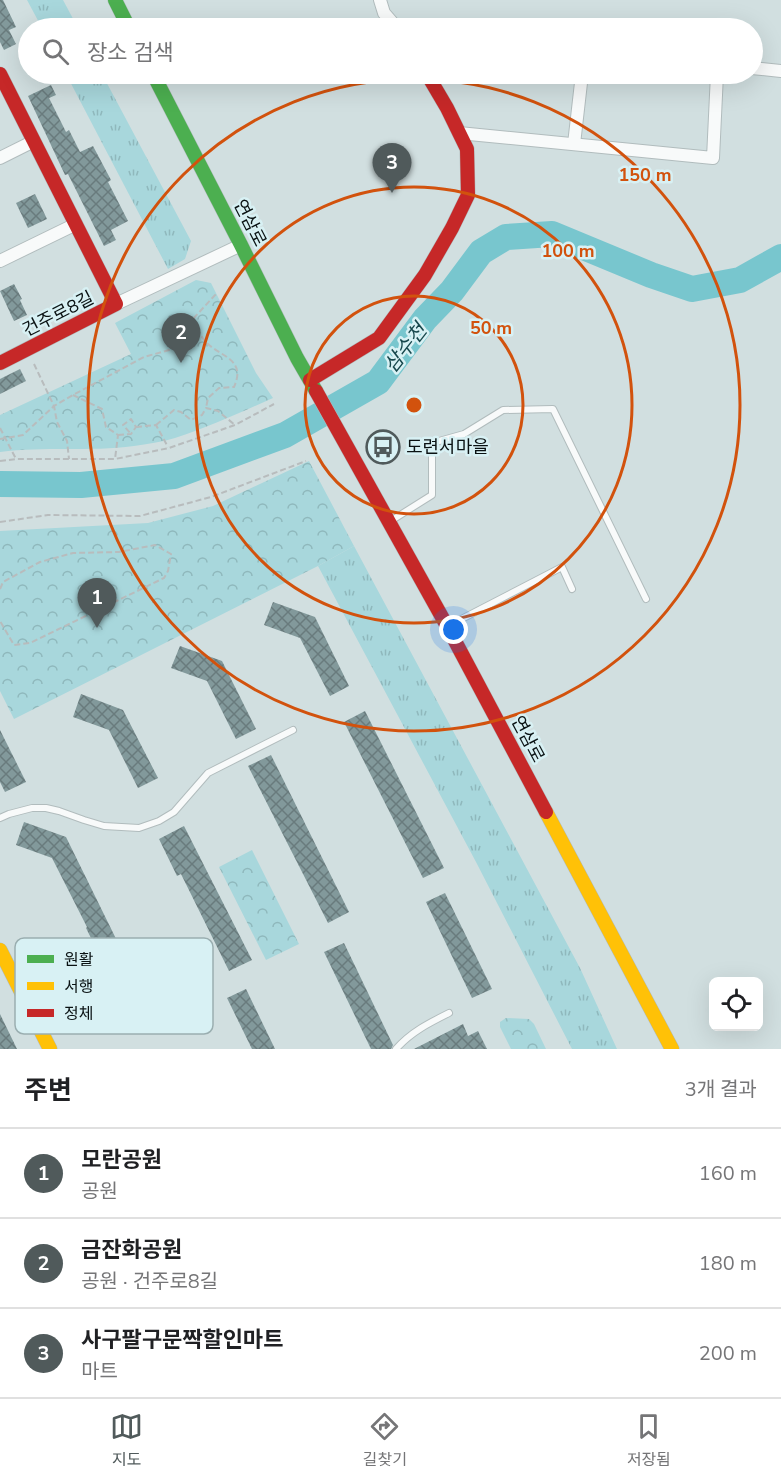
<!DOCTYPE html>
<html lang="ko">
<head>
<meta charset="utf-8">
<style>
	:root { --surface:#fff; --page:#f2f2f2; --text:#202124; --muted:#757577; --line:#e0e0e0; --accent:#505a5b }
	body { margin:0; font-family:"Nunito Sans","Noto Sans KR",sans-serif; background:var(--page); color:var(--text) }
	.controls { position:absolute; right:18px; bottom:18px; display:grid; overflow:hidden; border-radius:9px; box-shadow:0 6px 24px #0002 }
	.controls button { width:54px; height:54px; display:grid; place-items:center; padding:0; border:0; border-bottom:2px solid var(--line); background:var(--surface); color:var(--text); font:30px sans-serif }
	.you { position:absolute; left:454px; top:630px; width:21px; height:21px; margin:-15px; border:4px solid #fff; border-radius:50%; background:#1a73e8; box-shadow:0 0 0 9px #1a73e833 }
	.badge { display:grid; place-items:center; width:39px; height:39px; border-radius:50%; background:var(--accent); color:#fff; font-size:20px; font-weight:700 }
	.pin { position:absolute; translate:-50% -50px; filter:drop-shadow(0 2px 3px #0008) }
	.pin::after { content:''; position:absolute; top:32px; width:21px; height:18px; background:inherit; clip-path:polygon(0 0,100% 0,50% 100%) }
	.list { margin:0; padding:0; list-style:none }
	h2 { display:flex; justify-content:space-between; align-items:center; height:78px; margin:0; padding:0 24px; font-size:26px }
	h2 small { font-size:20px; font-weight:400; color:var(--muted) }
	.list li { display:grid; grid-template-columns:39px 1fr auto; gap:18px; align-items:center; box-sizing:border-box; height:90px; padding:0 24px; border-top:2px solid var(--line) }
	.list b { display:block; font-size:22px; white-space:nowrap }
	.list p { margin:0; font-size:20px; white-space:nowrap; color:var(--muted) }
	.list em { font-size:20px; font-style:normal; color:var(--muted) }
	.icon { flex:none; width:33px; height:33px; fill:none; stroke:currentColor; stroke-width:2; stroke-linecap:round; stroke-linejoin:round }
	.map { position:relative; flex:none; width:781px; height:1049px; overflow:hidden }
	.search { position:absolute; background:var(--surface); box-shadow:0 6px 24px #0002; left:18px; right:18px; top:18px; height:66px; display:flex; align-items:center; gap:15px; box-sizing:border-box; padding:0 21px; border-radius:33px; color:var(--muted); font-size:22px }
	.sheet { height:348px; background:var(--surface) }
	nav { display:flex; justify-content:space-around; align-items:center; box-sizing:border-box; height:84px; border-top:2px solid var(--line); background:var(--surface); font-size:16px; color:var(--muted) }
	nav a { display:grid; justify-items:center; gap:3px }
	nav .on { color:var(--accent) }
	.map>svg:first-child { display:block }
	.grass { fill:url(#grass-tufts) }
	.park { fill:url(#park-crowns) }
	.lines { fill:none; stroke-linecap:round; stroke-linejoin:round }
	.river { stroke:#78c6ce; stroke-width:26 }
	.building { fill:url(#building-cross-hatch) }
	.lane-casing { stroke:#b1bcbd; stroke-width:8 }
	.street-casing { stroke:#b1bcbd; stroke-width:14 }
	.fast-casing { stroke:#b1bcbd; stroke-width:15 }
	.slow-casing { stroke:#b1bcbd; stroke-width:15 }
	.jam-casing { stroke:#b1bcbd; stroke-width:15 }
	.path { stroke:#b8bcbd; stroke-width:2; stroke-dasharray:6 3; stroke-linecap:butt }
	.lane { stroke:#f8fafa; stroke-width:6 }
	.street { stroke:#f8fafa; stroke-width:12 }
	.fast { stroke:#4caf50; stroke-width:14 }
	.slow { stroke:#ffc107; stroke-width:14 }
	.jam { stroke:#c62828; stroke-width:14 }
	.ring { fill:none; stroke:#d2520d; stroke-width:3 }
	.labels { text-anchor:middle; stroke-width:5; stroke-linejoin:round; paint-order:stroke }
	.street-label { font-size:18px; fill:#0a1213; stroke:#d8f1f4 }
	.poi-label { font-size:18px; fill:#0a1213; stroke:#d8f1f4; text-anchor:start }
	.water-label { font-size:20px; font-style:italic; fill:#17474c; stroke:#d8f1f4 }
	.key { fill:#d8f1f4; stroke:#9aaeb0; stroke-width:1.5 }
	.key-label { font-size:16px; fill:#0a1213 }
	.centre { fill:#d2520d; stroke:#d8f1f4; stroke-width:3 }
	.ring-label { font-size:18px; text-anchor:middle; font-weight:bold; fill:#d2520d; stroke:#d8f1f4; stroke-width:5; stroke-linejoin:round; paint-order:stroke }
</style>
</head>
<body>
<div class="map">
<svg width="781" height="1049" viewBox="0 0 781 1049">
	<defs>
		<pattern id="grass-tufts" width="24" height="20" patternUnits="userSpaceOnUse" patternTransform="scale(1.5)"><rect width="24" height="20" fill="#a8d7dc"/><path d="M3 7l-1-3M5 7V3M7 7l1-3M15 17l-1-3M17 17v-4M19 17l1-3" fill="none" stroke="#8fb8bc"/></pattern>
		<pattern id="park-crowns" width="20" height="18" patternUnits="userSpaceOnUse" patternTransform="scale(1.5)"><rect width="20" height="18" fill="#a8d7dc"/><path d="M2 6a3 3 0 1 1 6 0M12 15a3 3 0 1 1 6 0" fill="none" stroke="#8fb8bc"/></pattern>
		<pattern id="building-cross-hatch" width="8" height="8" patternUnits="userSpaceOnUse" patternTransform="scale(1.5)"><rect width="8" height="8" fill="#82999b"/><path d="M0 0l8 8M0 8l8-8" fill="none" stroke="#697b7d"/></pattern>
	</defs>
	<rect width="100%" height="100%" fill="#d1dfe0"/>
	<g class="grass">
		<path d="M27 0H63L78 28H42Z"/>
		<path d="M66 74H102L191 241 185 259 168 269Z"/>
		<path d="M354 546 580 968 617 1049H572L476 862 318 566Z"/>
	</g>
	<g class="park">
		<path d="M196 280 211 283 256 373 273 398C241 412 209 427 175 438 162 442 147 444 134 446 90 452 44 446 0 452V415L131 354 115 323Z"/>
		<path d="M309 461 354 546 318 566 14 719 0 691V531L148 523 213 506Z"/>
		<path d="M252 850 299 944 266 960 219 867Z"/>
		<path d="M506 1018 529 1019 534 1024 546 1049H511L500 1027V1022Z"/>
	</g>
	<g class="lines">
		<path class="river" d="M0 484 81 485 174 476 285 435 378 382 425 319 452 291 481 252 506 237 552 234 651 275 692 289 740 280 781 257"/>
	</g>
	<g class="building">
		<path d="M0 0H3L16 27 9 30 16 44 4 50 0 42Z"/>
		<path d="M51 85 56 95 49 98 66 132 69 130 80 152 93 146 111 180 108 182 128 221 111 230 116 240 104 246 68 174 65 175 28 96Z"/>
		<path d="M35 194 47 219 28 228 16 203Z"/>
		<path d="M14 284 22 299 20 300 27 315 14 321 0 291Z"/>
		<path d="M20 369 26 381 0 394V379Z"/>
		<path d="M273 602 315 617 349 686 330 696 300 638 264 625Z"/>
		<path d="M180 646 222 661 256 729 236 739 207 681 171 668Z"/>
		<path d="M81 694 123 710 158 778 138 788 109 730 73 717Z"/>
		<path d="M365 711 444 868 423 878 344 722Z"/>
		<path d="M0 730 26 782 5 792 0 782Z"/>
		<path d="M271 755 349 912 328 923 248 766Z"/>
		<path d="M24 822 66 837 151 1010 131 1019 86 928 87 927 52 858 16 845Z"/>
		<path d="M184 826 252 960 229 971 181 874 177 876 159 839Z"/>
		<path d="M445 893 492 989 472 998 426 902Z"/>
		<path d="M344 943 393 1045 391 1049H371L324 952Z"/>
		<path d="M246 989 275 1049H252L227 998Z"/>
		<path d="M0 1014 17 1049H0Z"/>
		<path d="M463 1024 468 1036 478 1031 487 1049H414Z"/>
	</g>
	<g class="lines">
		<defs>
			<g id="lane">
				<path d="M389 522 432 495V443L464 434 503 410 553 409 646 599"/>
				<path d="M448 626 562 567 572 589"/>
				<path d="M0 818 9 814 32 808H46L59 811 84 820 104 826 139 828 159 821 174 812 208 773 293 730"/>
				<path d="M396 1049C411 1032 429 1023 449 1013"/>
			</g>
			<g id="street">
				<path d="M380 0 384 13 397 28"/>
				<path d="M752 68 781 71"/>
				<path d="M459 133 713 158 717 74"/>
				<path d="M574 144 582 74"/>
				<path d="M0 158 34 141"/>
				<path d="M0 261 76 224"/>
				<path d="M116 304 241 245"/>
			</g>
			<g id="fast">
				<path d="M115 0 129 28"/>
				<path d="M153 74 241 245 297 358 316 391"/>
			</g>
			<g id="slow">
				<path d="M546 812 672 1049"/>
				<path d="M0 950 50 1049"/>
			</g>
			<g id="jam">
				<path d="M0 74 116 304 0 363"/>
				<path d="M310 380 379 338 425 275 452 228 468 195 467 149 447 108 427 74"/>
				<path d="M316 391 447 626 546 812"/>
			</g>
		</defs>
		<use href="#lane" class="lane-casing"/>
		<use href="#street" class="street-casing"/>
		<use href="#fast" class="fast-casing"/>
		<use href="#slow" class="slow-casing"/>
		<use href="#jam" class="jam-casing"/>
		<g class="path">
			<path d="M192 321C196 327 200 335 205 341 219 357 247 358 234 387L219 388 208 398 206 408"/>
			<path d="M34 364 54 406 57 422 67 441 69 459"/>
			<path d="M73 395 102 409 106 427 118 435 115 459"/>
			<path d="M156 425 174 410 181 412 191 420 202 415 206 408 218 411 235 425"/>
			<path d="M136 427 156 425 168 447"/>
			<path d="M0 428 16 459"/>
			<path d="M118 435 131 434 136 427 131 419 123 425 131 434"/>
			<path d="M0 439 23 435 54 406 73 395 144 357 169 350 192 320 216 294"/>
			<path d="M0 461 16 459H115L169 448 235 425 274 404"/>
			<path d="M0 522 48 515 140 516 211 497 306 461"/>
			<path d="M0 589 3 582 40 562 73 553 119 552 155 545 171 554 168 571 164 578 30 643 14 645 0 621"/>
		</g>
		<use href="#lane" class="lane"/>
		<use href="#street" class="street"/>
		<use href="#fast" class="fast"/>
		<use href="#slow" class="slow"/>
		<use href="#jam" class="jam"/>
	</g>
	<g class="ring">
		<circle cx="414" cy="405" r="109"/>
		<circle cx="414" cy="405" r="218"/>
		<circle cx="414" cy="405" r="326"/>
	</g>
	<defs>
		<symbol id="bus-ring" viewBox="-11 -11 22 22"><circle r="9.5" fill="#d8f1f4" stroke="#505a5b" stroke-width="1.5"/><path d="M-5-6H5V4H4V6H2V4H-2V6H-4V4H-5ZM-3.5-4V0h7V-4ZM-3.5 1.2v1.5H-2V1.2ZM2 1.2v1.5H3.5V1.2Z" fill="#505a5b"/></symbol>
	</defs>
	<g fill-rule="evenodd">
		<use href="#bus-ring" x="364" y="428" width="38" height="38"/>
	</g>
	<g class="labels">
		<g class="street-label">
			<text transform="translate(250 223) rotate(63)" y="6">연삼로</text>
			<text transform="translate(58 314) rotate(-27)" y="6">건주로8길</text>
			<text transform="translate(528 739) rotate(62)" y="6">연삼로</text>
		</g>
		<g class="poi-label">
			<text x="406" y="453">도련서마을</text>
		</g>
		<g class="water-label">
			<text transform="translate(405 348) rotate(-52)" y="7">삼수천</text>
		</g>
	</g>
	<rect x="15" y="938" width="198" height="96" rx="9" class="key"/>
	<rect x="27" y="955" width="27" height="8" fill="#4caf50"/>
	<rect x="27" y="982" width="27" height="8" fill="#ffc107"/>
	<rect x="27" y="1009" width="27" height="8" fill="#c62828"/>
	<g class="key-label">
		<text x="64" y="965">원활</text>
		<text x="64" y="992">서행</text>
		<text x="64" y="1019">정체</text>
	</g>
	<circle cx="414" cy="405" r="9" class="centre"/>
	<g class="ring-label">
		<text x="645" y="181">150 m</text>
		<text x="568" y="257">100 m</text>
		<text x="491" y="334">50 m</text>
	</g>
</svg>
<div class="controls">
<button><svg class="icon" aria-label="locate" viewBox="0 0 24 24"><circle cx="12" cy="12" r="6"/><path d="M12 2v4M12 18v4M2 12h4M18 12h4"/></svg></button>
</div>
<div class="you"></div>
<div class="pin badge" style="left:97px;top:628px">1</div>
<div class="pin badge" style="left:181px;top:363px">2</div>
<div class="pin badge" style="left:392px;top:193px">3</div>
<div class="search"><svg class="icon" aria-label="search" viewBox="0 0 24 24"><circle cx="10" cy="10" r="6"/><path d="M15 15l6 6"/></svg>장소 검색</div>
</div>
<section class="sheet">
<h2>주변<small>3개 결과</small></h2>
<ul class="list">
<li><span class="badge">1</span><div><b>모란공원</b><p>공원</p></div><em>160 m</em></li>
<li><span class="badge">2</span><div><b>금잔화공원</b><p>공원 · 건주로8길</p></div><em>180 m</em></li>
<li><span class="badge">3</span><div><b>사구팔구문짝할인마트</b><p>마트</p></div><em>200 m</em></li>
</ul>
</section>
<nav>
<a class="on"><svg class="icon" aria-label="map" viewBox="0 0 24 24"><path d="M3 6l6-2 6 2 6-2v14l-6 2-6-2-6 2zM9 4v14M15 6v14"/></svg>지도</a>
<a><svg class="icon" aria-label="directions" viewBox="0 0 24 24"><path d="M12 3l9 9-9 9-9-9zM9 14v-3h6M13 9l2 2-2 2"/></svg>길찾기</a>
<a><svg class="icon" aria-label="saved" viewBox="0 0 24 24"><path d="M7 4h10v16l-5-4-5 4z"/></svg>저장됨</a>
</nav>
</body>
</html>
